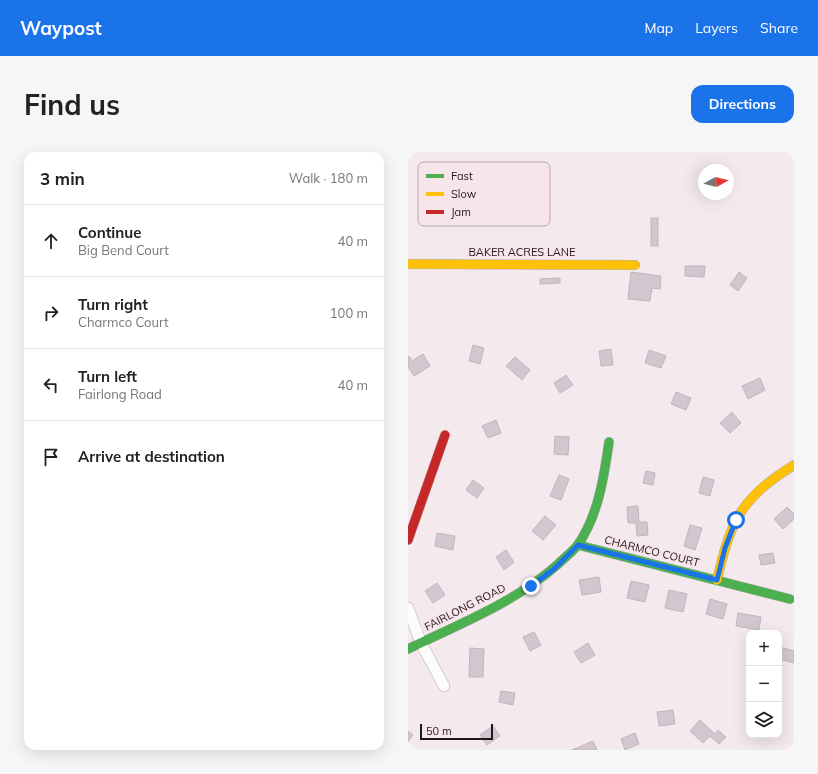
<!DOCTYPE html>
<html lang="en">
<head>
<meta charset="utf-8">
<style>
	:root { --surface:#fff; --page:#f6f6f6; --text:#222; --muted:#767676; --line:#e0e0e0; --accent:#1a73e8 }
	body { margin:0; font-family:Mulish,sans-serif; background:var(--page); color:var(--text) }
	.controls { position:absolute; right:12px; bottom:12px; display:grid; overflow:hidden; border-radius:8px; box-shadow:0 4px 16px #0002 }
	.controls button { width:36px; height:36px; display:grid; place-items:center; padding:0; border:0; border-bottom:1px solid var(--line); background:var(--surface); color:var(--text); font:20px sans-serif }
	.compass { position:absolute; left:290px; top:12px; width:36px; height:36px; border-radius:50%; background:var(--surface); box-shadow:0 4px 16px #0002; rotate:82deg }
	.scale { position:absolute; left:12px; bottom:10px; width:73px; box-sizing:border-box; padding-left:4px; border:2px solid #1f181a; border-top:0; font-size:11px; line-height:14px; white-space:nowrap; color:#1f181a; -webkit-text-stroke:3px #f8e5ea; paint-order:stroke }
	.stop { position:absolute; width:12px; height:12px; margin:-9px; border:3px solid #1a73e8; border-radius:50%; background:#fff }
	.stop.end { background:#1a73e8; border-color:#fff; box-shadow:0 1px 4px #0008 }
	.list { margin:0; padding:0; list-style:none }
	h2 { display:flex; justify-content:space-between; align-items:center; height:52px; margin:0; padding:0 16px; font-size:17px }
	h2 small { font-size:13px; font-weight:400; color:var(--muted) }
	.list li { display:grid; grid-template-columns:26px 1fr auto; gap:12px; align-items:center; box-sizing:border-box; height:72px; padding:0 16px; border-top:1px solid var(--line) }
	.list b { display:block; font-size:15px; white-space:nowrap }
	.list p { margin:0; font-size:13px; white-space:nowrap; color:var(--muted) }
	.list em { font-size:13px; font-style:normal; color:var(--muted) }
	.icon { flex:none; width:22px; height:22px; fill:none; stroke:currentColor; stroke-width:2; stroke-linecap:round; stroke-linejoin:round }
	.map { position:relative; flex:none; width:386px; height:598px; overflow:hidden; border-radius:12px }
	header { display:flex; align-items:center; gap:24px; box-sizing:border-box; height:56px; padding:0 20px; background:var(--accent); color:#fff }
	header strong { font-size:19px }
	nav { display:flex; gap:22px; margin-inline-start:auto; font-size:14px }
	.intro { display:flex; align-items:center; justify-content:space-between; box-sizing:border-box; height:96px; padding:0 24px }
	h1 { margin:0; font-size:28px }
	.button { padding:10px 18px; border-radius:12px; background:var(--accent); color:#fff; font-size:14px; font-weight:700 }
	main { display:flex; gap:24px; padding:0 24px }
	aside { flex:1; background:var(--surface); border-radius:12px; box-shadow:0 4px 16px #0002 }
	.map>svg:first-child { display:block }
	.building { fill:#d4c6d0; stroke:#beb8ba }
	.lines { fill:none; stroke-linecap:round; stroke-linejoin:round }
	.street-casing { stroke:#b4acae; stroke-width:12 }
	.fast-casing { stroke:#b4acae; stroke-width:10 }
	.slow-casing { stroke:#b4acae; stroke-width:10 }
	.jam-casing { stroke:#b4acae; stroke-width:10 }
	.street { stroke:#fdfcfc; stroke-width:11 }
	.fast { stroke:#4caf50; stroke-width:9 }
	.slow { stroke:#ffc107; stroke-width:9 }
	.jam { stroke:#c62828; stroke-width:9 }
	.route { stroke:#1a73e8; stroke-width:5 }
	.labels { text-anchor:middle; stroke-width:3.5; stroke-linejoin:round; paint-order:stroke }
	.street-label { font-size:11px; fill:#1f181a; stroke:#f8e5ea }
	.key { fill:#f8e5ea; stroke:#b7a8ac; stroke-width:1 }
	.key-label { font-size:11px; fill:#1f181a }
</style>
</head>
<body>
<header>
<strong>Waypost</strong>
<nav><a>Map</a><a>Layers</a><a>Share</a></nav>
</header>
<div class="intro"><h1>Find us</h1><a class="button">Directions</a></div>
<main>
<aside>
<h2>3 min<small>Walk · 180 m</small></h2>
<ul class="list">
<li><svg class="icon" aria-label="ahead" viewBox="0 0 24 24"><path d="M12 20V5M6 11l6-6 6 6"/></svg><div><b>Continue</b><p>Big Bend Court</p></div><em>40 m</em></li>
<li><svg class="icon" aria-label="right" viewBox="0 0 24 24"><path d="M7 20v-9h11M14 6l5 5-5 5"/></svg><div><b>Turn right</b><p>Charmco Court</p></div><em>100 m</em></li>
<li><svg class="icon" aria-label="left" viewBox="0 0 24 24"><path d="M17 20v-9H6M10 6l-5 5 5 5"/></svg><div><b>Turn left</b><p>Fairlong Road</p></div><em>40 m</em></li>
<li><svg class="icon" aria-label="arrive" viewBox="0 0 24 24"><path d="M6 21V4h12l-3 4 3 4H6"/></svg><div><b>Arrive at destination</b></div></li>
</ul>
</aside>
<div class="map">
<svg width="386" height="598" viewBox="0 0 386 598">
	<rect width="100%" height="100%" fill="#f4e9ec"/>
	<g class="building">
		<rect x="243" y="66" width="7" height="28"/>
		<path d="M277 114H297L296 125 277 124Z"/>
		<path d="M223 120 253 124 252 137 244 136 242 149 220 147Z"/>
		<path d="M331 120 339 126 330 139 322 133Z"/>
		<path d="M152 126V131L132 132V127Z"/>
		<path d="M65 193 76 196 72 212 61 209Z"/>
		<path d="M203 197 205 213 193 214 191 199Z"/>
		<path d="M241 198 258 204 253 216 237 211Z"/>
		<path d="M15 202 22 214 6 224 0 215V205L1 204 4 209Z"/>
		<path d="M107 205 122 218 114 228 98 214Z"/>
		<path d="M158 223 165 233 152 241 146 231Z"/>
		<path d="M352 226 357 238 340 247 334 234Z"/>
		<path d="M268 240 283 246 278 258 263 252Z"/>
		<path d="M324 260 333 271 322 281 312 271Z"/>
		<path d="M88 268 93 281 80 286 74 274Z"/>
		<path d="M147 284 161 285 160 303 146 302Z"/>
		<path d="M238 319 247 321 245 333 235 331Z"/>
		<path d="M151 323 161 327 153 348 142 344Z"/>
		<path d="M295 325 306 328 302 344 291 341Z"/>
		<path d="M65 328 76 336 69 346 58 338Z"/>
		<path d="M230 354 231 370H239L240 383 229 384 228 371H220L219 355Z"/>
		<path d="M379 355 386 362V367L375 377 366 367Z"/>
		<path d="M137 364 148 373 135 388 124 379Z"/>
		<path d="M282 373 294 376 287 398 276 394Z"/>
		<path d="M29 381 47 384 45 398 27 394Z"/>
		<path d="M98 398 106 410 96 418 88 405Z"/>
		<path d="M365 401 367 411 353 413 351 403Z"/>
		<path d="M191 425 193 440 174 443 171 428Z"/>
		<path d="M223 429 241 433 237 450 219 446Z"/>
		<path d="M29 431 37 443 25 451 17 439Z"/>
		<path d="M261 438 279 442 275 460 257 456Z"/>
		<path d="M302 447 319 452 315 467 298 462Z"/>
		<path d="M330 461 353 465 351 478 328 474Z"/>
		<path d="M126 480 133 493 122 499 115 485Z"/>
		<path d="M180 491 187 503 173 511 166 500Z"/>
		<path d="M371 495 386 499V511L371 507Z"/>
		<path d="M62 496 76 497 75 525H61Z"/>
		<path d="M93 539 107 541 105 553 91 550Z"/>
		<path d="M265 558 267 572 251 574 249 560Z"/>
		<path d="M292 568 307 582 310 578 318 585 311 592 302 584 295 591 282 579Z"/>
		<path d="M85 574 92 584 79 593 72 583Z"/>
		<path d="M0 579 5 583 0 590Z"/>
		<path d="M227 581 231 592 217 598 213 587Z"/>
		<path d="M185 589 189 598H164Z"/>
	</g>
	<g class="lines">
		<defs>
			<path id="street" d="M0 456 13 491 36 534"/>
			<g id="fast">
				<path d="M170 393 382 447"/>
				<path d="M0 497C51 472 106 451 149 413 155 407 163 401 169 394 190 365 196 325 201 290"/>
			</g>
			<g id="slow">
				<path d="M0 112 227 113"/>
				<path d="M309 428C323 368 332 347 386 313"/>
			</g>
			<path id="jam" d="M0 388 37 283"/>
		</defs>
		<use href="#street" class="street-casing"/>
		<use href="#fast" class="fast-casing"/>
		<use href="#slow" class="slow-casing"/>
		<use href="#jam" class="jam-casing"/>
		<use href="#street" class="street"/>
		<use href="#fast" class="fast"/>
		<use href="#slow" class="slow"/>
		<use href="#jam" class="jam"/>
	</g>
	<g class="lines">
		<path class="route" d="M123 434 146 417 170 393 309 428 317 396 328 368"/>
	</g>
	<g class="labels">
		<g class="street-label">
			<text x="114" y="104">BAKER ACRES LANE</text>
			<text transform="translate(244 399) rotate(14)" y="4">CHARMCO COURT</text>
			<text transform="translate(57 455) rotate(-27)" y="4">FAIRLONG ROAD</text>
		</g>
	</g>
	<rect x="10" y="10" width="132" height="64" rx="6" class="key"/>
	<rect x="18" y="22" width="18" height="4" fill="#4caf50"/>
	<rect x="18" y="40" width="18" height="4" fill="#ffc107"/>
	<rect x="18" y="58" width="18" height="4" fill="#c62828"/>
	<g class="key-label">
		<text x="43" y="28">Fast</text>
		<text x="43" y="46">Slow</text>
		<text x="43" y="64">Jam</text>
	</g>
</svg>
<div class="controls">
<button>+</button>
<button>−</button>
<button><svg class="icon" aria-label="layers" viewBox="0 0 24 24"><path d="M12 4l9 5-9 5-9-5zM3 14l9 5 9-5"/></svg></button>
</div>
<svg class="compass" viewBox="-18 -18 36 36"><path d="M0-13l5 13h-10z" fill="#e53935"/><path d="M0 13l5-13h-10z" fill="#767676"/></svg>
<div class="scale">50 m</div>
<div class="stop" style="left:328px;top:368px"></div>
<div class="stop end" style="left:123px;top:434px"></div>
</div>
</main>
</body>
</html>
